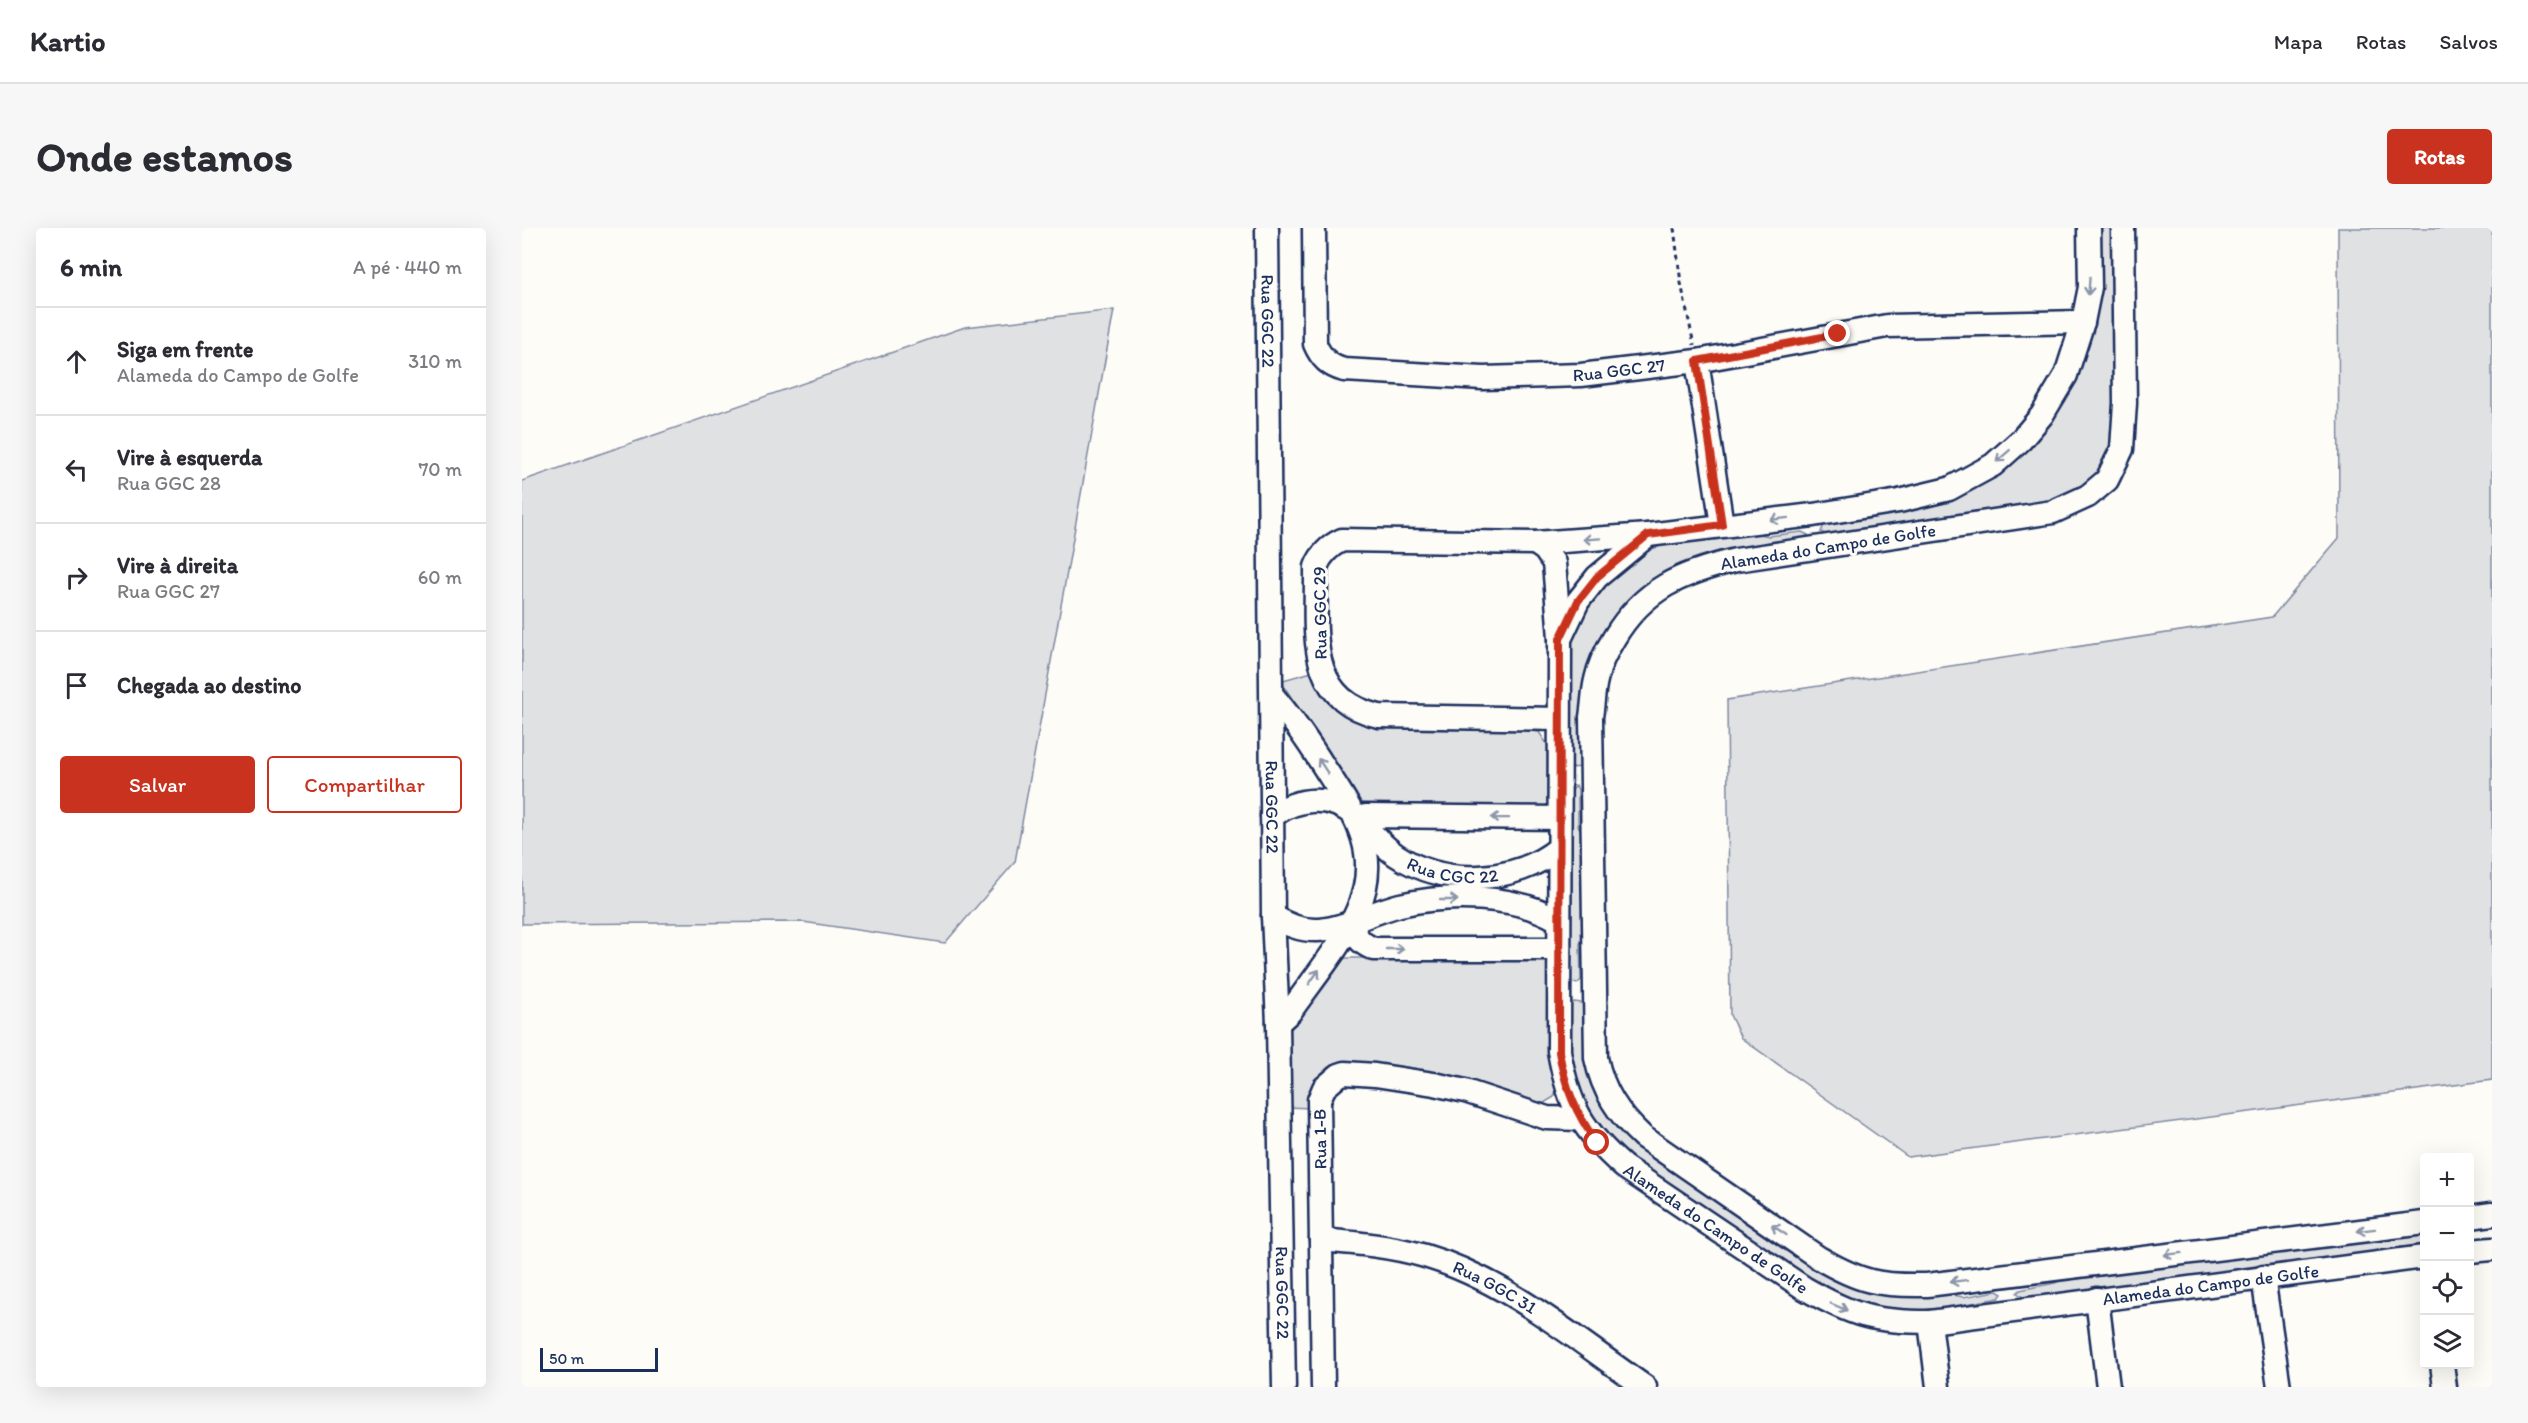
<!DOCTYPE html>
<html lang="pt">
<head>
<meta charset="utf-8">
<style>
	:root { --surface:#fff; --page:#f7f7f7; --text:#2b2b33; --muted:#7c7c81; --line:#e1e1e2; --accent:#c8321e }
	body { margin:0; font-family:Itim,sans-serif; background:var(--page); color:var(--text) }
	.controls { position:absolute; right:18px; bottom:18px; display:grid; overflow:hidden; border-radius:6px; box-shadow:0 6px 24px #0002 }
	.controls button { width:54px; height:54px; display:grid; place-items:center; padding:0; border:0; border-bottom:2px solid var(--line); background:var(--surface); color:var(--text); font:30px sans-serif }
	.scale { position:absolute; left:18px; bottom:15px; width:118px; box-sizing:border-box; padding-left:6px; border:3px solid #1b2f5e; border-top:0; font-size:16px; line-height:21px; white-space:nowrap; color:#1b2f5e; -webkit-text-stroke:4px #fdfcf7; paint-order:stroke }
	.stop { position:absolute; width:18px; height:18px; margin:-14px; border:4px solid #c8321e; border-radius:50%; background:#fff }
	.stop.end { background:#c8321e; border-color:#fff; box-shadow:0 2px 6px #0008 }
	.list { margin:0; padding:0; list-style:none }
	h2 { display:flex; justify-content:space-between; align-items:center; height:78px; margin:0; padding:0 24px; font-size:26px }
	h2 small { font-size:20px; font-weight:400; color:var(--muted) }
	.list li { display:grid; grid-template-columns:39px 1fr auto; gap:18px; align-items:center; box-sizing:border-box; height:108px; padding:0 24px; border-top:2px solid var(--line) }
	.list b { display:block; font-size:22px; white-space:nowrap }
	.list p { margin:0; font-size:20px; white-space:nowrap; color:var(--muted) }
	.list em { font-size:20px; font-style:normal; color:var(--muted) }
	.actions { display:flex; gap:12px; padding:18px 24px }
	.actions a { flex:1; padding:14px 0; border:2px solid var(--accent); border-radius:6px; text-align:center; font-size:21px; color:var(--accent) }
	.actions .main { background:var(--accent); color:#fff }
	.icon { flex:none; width:33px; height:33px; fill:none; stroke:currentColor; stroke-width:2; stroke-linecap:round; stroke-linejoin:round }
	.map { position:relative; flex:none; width:1970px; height:1159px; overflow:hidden; border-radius:6px }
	header { display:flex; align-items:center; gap:36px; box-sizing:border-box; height:84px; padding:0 30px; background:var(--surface); border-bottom:2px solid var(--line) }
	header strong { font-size:28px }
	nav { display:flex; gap:33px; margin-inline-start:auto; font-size:21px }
	.intro { display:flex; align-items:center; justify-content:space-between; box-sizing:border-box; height:144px; padding:0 36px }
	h1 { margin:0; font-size:42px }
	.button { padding:15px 27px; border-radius:6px; background:var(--accent); color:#fff; font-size:21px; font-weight:700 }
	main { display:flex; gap:36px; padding:0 36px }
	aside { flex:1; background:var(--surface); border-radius:6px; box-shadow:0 6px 24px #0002 }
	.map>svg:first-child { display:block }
	.green { fill:#e0e1e3; stroke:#7e88a0; stroke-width:1.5 }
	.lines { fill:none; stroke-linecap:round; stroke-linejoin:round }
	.minor-casing { stroke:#1b2f5e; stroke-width:27 }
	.path { stroke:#1b2f5e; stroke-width:3; stroke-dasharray:4.5 4.5; stroke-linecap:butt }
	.minor { stroke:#fdfcf7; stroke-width:22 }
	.oneway { stroke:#8c96aa }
	.route { stroke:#c8321e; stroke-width:8 }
	.labels { text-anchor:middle; stroke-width:6; stroke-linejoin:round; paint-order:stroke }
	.street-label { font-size:18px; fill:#1b2f5e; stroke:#fdfcf7 }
</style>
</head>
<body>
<header>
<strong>Kartio</strong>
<nav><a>Mapa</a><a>Rotas</a><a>Salvos</a></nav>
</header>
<div class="intro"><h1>Onde estamos</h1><a class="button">Rotas</a></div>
<main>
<aside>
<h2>6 min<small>A pé · 440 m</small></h2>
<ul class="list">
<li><svg class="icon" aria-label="ahead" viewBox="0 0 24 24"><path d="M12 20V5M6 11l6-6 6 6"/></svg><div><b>Siga em frente</b><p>Alameda do Campo de Golfe</p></div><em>310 m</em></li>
<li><svg class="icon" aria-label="left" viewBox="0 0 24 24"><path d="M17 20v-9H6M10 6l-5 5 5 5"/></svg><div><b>Vire à esquerda</b><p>Rua GGC 28</p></div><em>70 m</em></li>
<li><svg class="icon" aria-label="right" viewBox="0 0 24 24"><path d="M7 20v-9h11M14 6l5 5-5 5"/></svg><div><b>Vire à direita</b><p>Rua GGC 27</p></div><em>60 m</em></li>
<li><svg class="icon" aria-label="arrive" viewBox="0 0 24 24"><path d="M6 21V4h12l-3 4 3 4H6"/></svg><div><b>Chegada ao destino</b></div></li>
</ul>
<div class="actions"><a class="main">Salvar</a><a>Compartilhar</a></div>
</aside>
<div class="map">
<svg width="1970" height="1159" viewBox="0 0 1970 1159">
	<rect width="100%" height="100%" fill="#fdfcf7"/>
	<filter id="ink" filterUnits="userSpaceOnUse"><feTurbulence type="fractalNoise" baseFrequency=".0167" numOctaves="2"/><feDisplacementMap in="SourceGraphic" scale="12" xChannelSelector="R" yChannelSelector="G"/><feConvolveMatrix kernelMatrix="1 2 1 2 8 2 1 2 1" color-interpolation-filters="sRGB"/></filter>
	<g filter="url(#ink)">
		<g class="green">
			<path d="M1573 0H1592L1595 206 1583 241 1545 272 1305 307 1299 304 1302 297 1343 291 1353 286 1413 274 1530 189Z"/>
			<path d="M1816 0H1970V852L1386 929 1219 810 1208 787 1205 472 1750 389 1817 310Z"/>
			<path d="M592 82 493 634 423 715 281 694 0 696V253L443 99Z"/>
			<path d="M1228 304 1247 308 1280 304 1286 307 1283 310 1249 315 1101 384 1060 539 1049 540V409C1066 368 1099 331 1141 317 1167 309 1201 308 1228 304Z"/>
			<path d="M790 444 794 455 809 473 1017 504 1027 519V578L1023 580 848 578 835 572 762 458 761 452Z"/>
			<path d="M1054 557 1056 562V597L1062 610 1064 701 1058 716 1059 752 1055 756 1049 754V564Z"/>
			<path d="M824 730H945L1029 732 1036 858 1032 869 1017 878 827 836 790 880 764 879 763 807 818 732Z"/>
			<path d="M1052 774 1059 775 1064 779 1080 872 1367 1067 1395 1068 1421 1065 1441 1069 1475 1063 1480 1066 1477 1070 1439 1077 1425 1085 1403 1088 1319 1075 1110 935C1075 902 1050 865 1045 816 1043 804 1045 790 1046 778Z"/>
			<path d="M1902 1003V1024L1550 1067 1536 1065 1501 1069 1495 1065 1498 1062 1533 1055 1550 1047Z"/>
		</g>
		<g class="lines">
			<defs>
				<g id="minor">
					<path id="s1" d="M745 0 751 688 756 795 762 1159"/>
					<path id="s2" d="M792 0 793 116C799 130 807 138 822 142L961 150 1059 147 1175 133 1365 98 1561 94"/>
					<path id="s3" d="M1567 0 1568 59 1561 94 1544 147 1520 187 1499 212 1471 237 1427 261 1377 273 1291 287 1126 307 1075 349 1056 373 1038 411 1037 823C1047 879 1060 902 1102 939L1282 1060C1331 1088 1352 1094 1408 1094L1902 1029"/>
					<path d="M1601 0 1603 175 1600 221 1585 252 1566 268 1531 284 1214 332C1160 345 1122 360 1092 410 1084 423 1077 437 1074 452 1071 464 1071 477 1069 489L1074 830C1081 863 1096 886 1121 909L1297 1030C1338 1054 1357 1058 1405 1057L1902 995"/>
					<path d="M1175 133 1200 297"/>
					<path d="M1013 315 1023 322 1032 335 1038 410"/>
					<path d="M750 467C771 491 787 515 804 542 833 587 860 625 836 681 823 713 788 755 768 784L756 795"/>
					<path d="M1037 491 857 488C781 471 795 399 794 339 799 326 807 318 820 312L1013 315 1126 307"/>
					<path id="s4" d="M750 588C776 569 810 566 834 589 848 602 858 616 874 627 922 659 993 656 1037 620"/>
					<path d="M835 590 844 588 1037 590"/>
					<path d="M751 688C799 720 830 689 878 677 926 666 992 666 1036 692"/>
					<path d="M830 694C834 709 837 715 852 721H1036"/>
					<path d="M1948 989 1970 986"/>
					<path id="s5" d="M799 1012C834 1015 869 1018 903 1028 985 1052 1053 1111 1123 1159"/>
					<path d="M1948 1023 1970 1021"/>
					<path d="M1741 1049 1757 1159"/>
					<path d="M1575 1071 1586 1159"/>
					<path d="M1408 1094 1416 1159"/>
					<path d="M1920 1136 1923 1159"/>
					<path d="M801 1159 797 872 802 860 817 847 823 845 853 847 912 856 943 863 1025 890 1058 891"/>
				</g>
			</defs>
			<use href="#minor" class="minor-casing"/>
			<path class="path" d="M1152 0 1159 55 1172 117"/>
			<use href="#minor" class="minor"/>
		</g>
		<defs><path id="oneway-shaft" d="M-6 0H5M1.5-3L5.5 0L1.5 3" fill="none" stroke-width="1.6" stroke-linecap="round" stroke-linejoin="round" transform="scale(1.5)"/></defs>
		<g class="oneway">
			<use href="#oneway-shaft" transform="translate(1567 58) rotate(94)"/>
			<use href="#oneway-shaft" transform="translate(1481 228) rotate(139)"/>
			<use href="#oneway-shaft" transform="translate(1257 291) rotate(173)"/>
			<use href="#oneway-shaft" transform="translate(1070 311) rotate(176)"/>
			<use href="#oneway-shaft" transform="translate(801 538) rotate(-123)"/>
			<use href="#oneway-shaft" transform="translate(978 590) rotate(-179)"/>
			<use href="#oneway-shaft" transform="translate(927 672)"/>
			<use href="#oneway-shaft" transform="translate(873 721)"/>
			<use href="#oneway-shaft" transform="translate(792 749) rotate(-55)"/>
			<use href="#oneway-shaft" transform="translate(1257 1002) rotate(-146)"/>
			<use href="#oneway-shaft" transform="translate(1844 1002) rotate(173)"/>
			<use href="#oneway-shaft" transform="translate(1651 1026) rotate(173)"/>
			<use href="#oneway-shaft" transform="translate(1437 1053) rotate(173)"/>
			<use href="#oneway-shaft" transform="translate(1317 1079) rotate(23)"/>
		</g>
	</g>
	<g class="lines" filter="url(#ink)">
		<path class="route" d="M1075 915C1054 886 1043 859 1037 824L1038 411 1056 373 1075 349 1126 307 1200 297 1175 133 1316 106"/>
	</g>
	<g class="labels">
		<g class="street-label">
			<text dy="6" stroke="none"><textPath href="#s1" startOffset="93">Rua GGC 22</textPath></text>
			<text dy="6" stroke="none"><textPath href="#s2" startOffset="432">Rua GGC 27</textPath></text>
			<text transform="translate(1306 319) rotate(-9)" y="6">Alameda do Campo de Golfe</text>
			<text transform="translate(798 385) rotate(-91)" y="6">Rua GGC 29</text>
			<text dy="6" stroke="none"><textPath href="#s1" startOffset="579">Rua GGC 22</textPath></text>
			<text dy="6" stroke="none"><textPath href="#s4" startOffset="207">Rua CGC 22</textPath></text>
			<text transform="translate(798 911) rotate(-91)" y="6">Rua 1-B</text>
			<text dy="6" stroke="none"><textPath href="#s3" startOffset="1420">Alameda do Campo de Golfe</textPath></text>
			<text dy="6" stroke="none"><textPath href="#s3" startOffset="1942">Alameda do Campo de Golfe</textPath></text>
			<text dy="6" stroke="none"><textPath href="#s5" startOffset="182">Rua GGC 31</textPath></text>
			<text dy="6" stroke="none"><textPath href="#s1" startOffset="1065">Rua GGC 22</textPath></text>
		</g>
	</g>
</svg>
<div class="controls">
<button>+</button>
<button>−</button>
<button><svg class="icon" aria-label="locate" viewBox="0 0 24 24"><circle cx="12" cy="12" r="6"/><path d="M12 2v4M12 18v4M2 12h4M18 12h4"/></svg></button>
<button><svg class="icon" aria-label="layers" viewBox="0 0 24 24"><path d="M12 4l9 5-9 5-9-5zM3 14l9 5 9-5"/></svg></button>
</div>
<div class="scale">50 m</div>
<div class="stop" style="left:1075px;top:915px"></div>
<div class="stop end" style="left:1316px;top:106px"></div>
</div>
</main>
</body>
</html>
